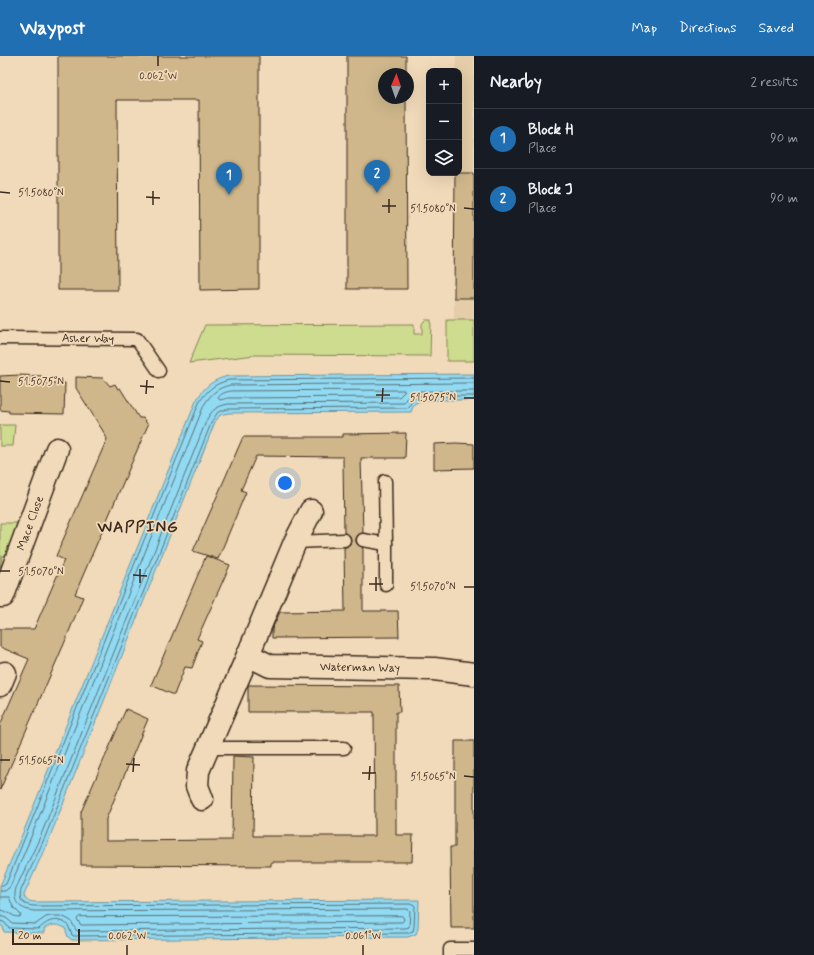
<!DOCTYPE html>
<html lang="en">
<head>
<meta charset="utf-8">
<style>
	:root { --surface:#171b24; --page:#242831; --text:#f1f3f6; --muted:#9ea1a6; --line:#363941; --accent:#1f6fb2 }
	body { margin:0; font-family:Mynerve,sans-serif; background:var(--page); color:var(--text) }
	.controls { position:absolute; right:12px; top:12px; display:grid; overflow:hidden; border-radius:8px; box-shadow:0 4px 16px #0002 }
	.controls button { width:36px; height:36px; display:grid; place-items:center; padding:0; border:0; border-bottom:1px solid var(--line); background:var(--surface); color:var(--text); font:20px sans-serif }
	.compass { position:absolute; left:378px; top:12px; width:36px; height:36px; border-radius:50%; background:var(--surface); box-shadow:0 4px 16px #0002; rotate:2deg }
	.scale { position:absolute; left:12px; bottom:10px; width:68px; box-sizing:border-box; padding-left:4px; border:2px solid #3b2a1e; border-top:0; font-size:11px; line-height:14px; white-space:nowrap; color:#3b2a1e; -webkit-text-stroke:3px #f1dab9; paint-order:stroke }
	.you { position:absolute; left:285px; top:427px; width:14px; height:14px; margin:-10px; border:3px solid #fff; border-radius:50%; background:#1a73e8; box-shadow:0 0 0 6px #1a73e833 }
	.badge { display:grid; place-items:center; width:26px; height:26px; border-radius:50%; background:var(--accent); color:#fff; font-size:13px; font-weight:700 }
	.pin { position:absolute; translate:-50% -33px; filter:drop-shadow(0 1px 2px #0008) }
	.pin::after { content:''; position:absolute; top:21px; width:14px; height:12px; background:inherit; clip-path:polygon(0 0,100% 0,50% 100%) }
	.list { margin:0; padding:0; list-style:none }
	h2 { display:flex; justify-content:space-between; align-items:center; height:52px; margin:0; padding:0 16px; font-size:17px }
	h2 small { font-size:13px; font-weight:400; color:var(--muted) }
	.list li { display:grid; grid-template-columns:26px 1fr auto; gap:12px; align-items:center; box-sizing:border-box; height:60px; padding:0 16px; border-top:1px solid var(--line) }
	.list b { display:block; font-size:15px; white-space:nowrap }
	.list p { margin:0; font-size:13px; white-space:nowrap; color:var(--muted) }
	.list em { font-size:13px; font-style:normal; color:var(--muted) }
	.icon { flex:none; width:22px; height:22px; fill:none; stroke:currentColor; stroke-width:2; stroke-linecap:round; stroke-linejoin:round }
	.map { position:relative; flex:none; width:474px; height:899px; overflow:hidden }
	header { display:flex; align-items:center; gap:24px; box-sizing:border-box; height:56px; padding:0 20px; background:var(--accent); color:#fff }
	header strong { font-size:19px }
	nav { display:flex; gap:22px; margin-inline-start:auto; font-size:14px }
	main { display:flex }
	aside { flex:1; background:var(--surface) }
	.map>svg:first-child { display:block }
	.built { fill:#e4cda8 }
	.green { fill:#cedc8f; stroke:#848356 }
	.water { fill:#91daf3; stroke:#6f949e }
	.lines { fill:none; stroke-linecap:round; stroke-linejoin:round }
	.shore { stroke:#5d7073; stroke-width:1 }
	.building { fill:#cfb78b; stroke:#3b2a1e }
	.service-casing { stroke:#3b2a1e; stroke-width:15 }
	.minor-casing { stroke:#3b2a1e; stroke-width:25 }
	.service { stroke:#f1dab9; stroke-width:12 }
	.minor { stroke:#f1dab9; stroke-width:22 }
	.ticks { fill:none; stroke:#3b2a1e; stroke-width:1.5 }
	.labels { text-anchor:middle; stroke-width:3.5; stroke-linejoin:round; paint-order:stroke }
	.street-label { font-size:12px; fill:#3b2a1e; stroke:#f1dab9 }
	.district-label { font-size:16px; font-weight:bold; letter-spacing:1px; fill:#3b2a1e; stroke:#f1dab9 }
	.ticks-label { font-size:10px; text-anchor:middle; fill:#3b2a1e; stroke:#f1dab9; stroke-width:3.5; stroke-linejoin:round; paint-order:stroke }
</style>
</head>
<body>
<header>
<strong>Waypost</strong>
<nav><a>Map</a><a>Directions</a><a>Saved</a></nav>
</header>
<main>
<div class="map">
<svg width="474" height="899" viewBox="0 0 474 899">
	<rect width="100%" height="100%" fill="#f1dab9"/>
	<filter id="ink" filterUnits="userSpaceOnUse"><feTurbulence type="fractalNoise" baseFrequency=".025" numOctaves="2"/><feDisplacementMap in="SourceGraphic" scale="8" xChannelSelector="R" yChannelSelector="G"/><feConvolveMatrix kernelMatrix="1 2 1 2 8 2 1 2 1" color-interpolation-filters="sRGB"/></filter>
	<g filter="url(#ink)">
		<path class="built" d="M456 0H474V264H454L455 117H459V15H456Z"/>
		<g class="green">
			<path d="M425 264H431L430 300 255 299 189 307 205 269 414 268V278H422V268Z"/>
			<rect x="447" y="264" width="27" height="41"/>
			<path d="M0 369H15L13 390H0Z"/>
			<path d="M0 467H18L13 499 2 500 0 513Z"/>
		</g>
		<path class="water" d="M474 318V344H422L414 348 411 356 228 357 220 359 215 366 49 783 24 839C25 845 29 845 34 846L419 844 418 872 416 878 408 881 72 884 68 881 65 872C58 868 51 868 45 872L44 874V877L4 876 3 871 0 869V830L25 772 196 345C204 331 212 324 228 320Z"/>
		<g class="lines">
			<g class="shore">
				<path d="M402 334H404V336L399 341 228 342 220 344 218 342C221 337 226 336 231 335Z"/>
				<path d="M0 830H3L6 828 28 774 199 347C207 334 214 328 229 324L474 322"/>
				<path d="M0 835H5L10 831 33 776 204 349C211 338 217 332 230 329L474 327"/>
				<path d="M0 841H9L13 851 20 858 21 860 19 861C12 861 9 855 0 854"/>
				<path d="M0 860 6 862 12 867 36 868 46 861 51 860H60L66 862 71 865 76 874 77 875 406 872 409 871 410 855 408 853 34 855C20 853 12 847 16 832L41 779 207 363C213 353 216 351 228 348L404 347 409 340 420 335H474"/>
				<path d="M402 860 403 861 404 864 402 866 81 869 80 868 77 863 79 861Z"/>
				<path d="M0 865 4 866 9 872 39 873C48 864 57 861 68 869L72 879 74 880 407 877 413 875 414 871 415 850 413 848 34 850C24 849 18 846 21 834L45 781 212 365 218 356 228 353 407 352 409 351 412 344 421 340H474"/>
			</g>
		</g>
		<g class="building">
			<path d="M58 0H259V233L200 234 199 44H117L118 234H58Z"/>
			<path d="M347 0H406V18H384V42H406L407 233H347Z"/>
			<path d="M455 117H474V242H454Z"/>
			<path d="M20 319 42 320 41 327H65L64 358 9 357V355L0 354V320Z"/>
			<path d="M76 321 103 322 110 330 115 328 118 333 120 332 139 362H143L148 369 75 538 83 541 64 588 0 734V669L29 603 0 591V573H34L64 504 56 500 107 383 103 375 76 332Z"/>
			<path d="M406 377 405 402H361L363 477 358 479 356 483V486L358 489 363 492V555H398L399 581 272 582V573L280 556 345 555 344 492 348 490 350 488 351 484 350 480 348 478 344 477 343 402V401L256 400 241 434 246 436 218 503 193 495 243 381H343V378Z"/>
			<path d="M456 387 474 388V412L434 413V388Z"/>
			<path d="M206 500 230 509 197 583 202 585 192 612 185 611 174 639 151 629Z"/>
			<path d="M248 629 399 630 400 656H396V779H413L412 806H271V810L81 809V756L126 653 148 663 106 763V785L232 784 233 700 254 701 253 780H375L374 656H248Z"/>
			<path d="M455 685H474V872H451L450 791H455Z"/>
		</g>
		<g class="lines">
			<defs>
				<g id="service">
					<path d="M0 282 137 283 159 315"/>
					<path d="M363 484 386 488 385 425"/>
					<path d="M295 486 344 484"/>
					<path d="M386 488V529"/>
					<path d="M208 692H344"/>
					<path d="M450 899V893H474"/>
				</g>
				<g id="minor">
					<path d="M0 540H3L57 393"/>
					<path d="M248 599 270 610 434 613 474 618"/>
					<path d="M0 629 5 617"/>
					<path d="M202 743 197 730 198 715 248 599 295 486 311 455"/>
				</g>
			</defs>
			<use href="#service" class="service-casing"/>
			<use href="#minor" class="minor-casing"/>
			<use href="#service" class="service"/>
			<use href="#minor" class="minor"/>
		</g>
	</g>
	<path class="ticks" d="M158 10V0M0 136 10 137M146 141 160 142M153 149V135M382 150H396M464 152 474 153M389 157V143M0 325 10 326M140 330 154 331M146 338 147 324M376 339H390M464 342H474M382 346 383 332M0 515H10M133 519 147 520M140 527V513M369 528H383M464 531H474M376 535V521M0 704H10M126 708 140 709M133 716 134 702M362 717H376M464 720 474 721M369 724 370 710M127 899V889M363 899V889"/>
	<g class="labels">
		<g class="street-label">
			<text transform="translate(88 282) rotate(1)" y="4">Asher Way</text>
			<text transform="translate(30 467) rotate(-70)" y="4">Mace Close</text>
			<text transform="translate(360 611) rotate(1)" y="4">Waterman Way</text>
		</g>
		<g class="district-label">
			<text x="138" y="476">WAPPING</text>
		</g>
	</g>
	<g class="ticks-label">
		<text x="158" y="23">0.062°W</text>
		<text x="41" y="140">51.5080°N</text>
		<text x="433" y="156">51.5080°N</text>
		<text x="41" y="329">51.5075°N</text>
		<text x="433" y="345">51.5075°N</text>
		<text x="41" y="519">51.5070°N</text>
		<text x="433" y="534">51.5070°N</text>
		<text x="41" y="708">51.5065°N</text>
		<text x="433" y="724">51.5065°N</text>
		<text x="127" y="883">0.062°W</text>
		<text x="363" y="883">0.061°W</text>
	</g>
</svg>
<div class="controls">
<button>+</button>
<button>−</button>
<button><svg class="icon" aria-label="layers" viewBox="0 0 24 24"><path d="M12 4l9 5-9 5-9-5zM3 14l9 5 9-5"/></svg></button>
</div>
<svg class="compass" viewBox="-18 -18 36 36"><path d="M0-13l5 13h-10z" fill="#e53935"/><path d="M0 13l5-13h-10z" fill="#9ea1a6"/></svg>
<div class="scale">20 m</div>
<div class="you"></div>
<div class="pin badge" style="left:229px;top:139px">1</div>
<div class="pin badge" style="left:377px;top:137px">2</div>
</div>
<aside>
<h2>Nearby<small>2 results</small></h2>
<ul class="list">
<li><span class="badge">1</span><div><b>Block H</b><p>Place</p></div><em>90 m</em></li>
<li><span class="badge">2</span><div><b>Block J</b><p>Place</p></div><em>90 m</em></li>
</ul>
</aside>
</main>
</body>
</html>
